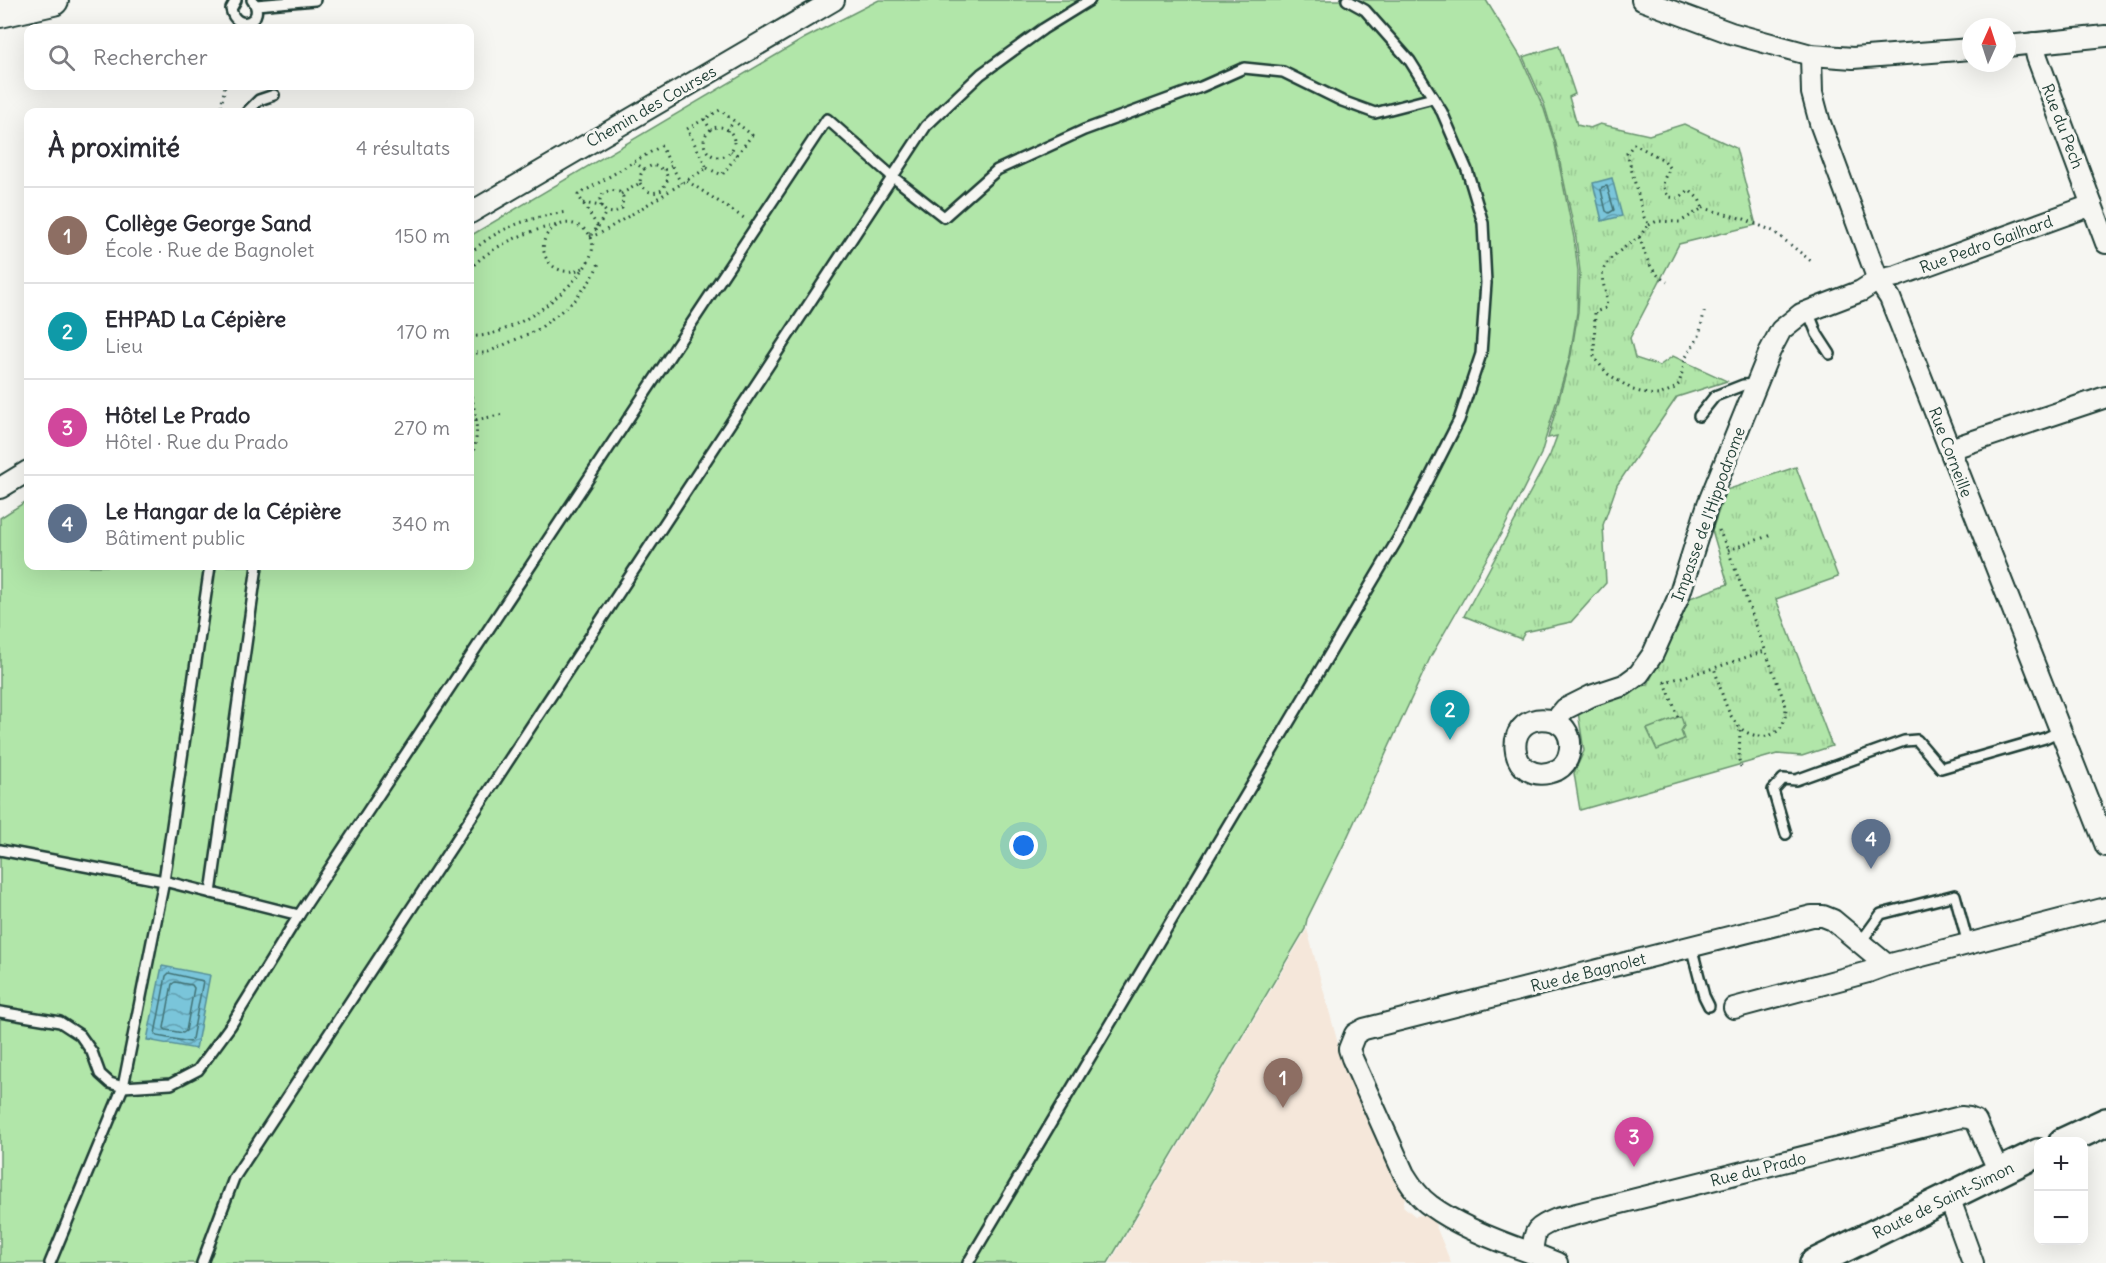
<!DOCTYPE html>
<html lang="fr">
<head>
<meta charset="utf-8">
<style>
	:root { --surface:#fff; --page:#f7f7f7; --text:#2b2b33; --muted:#7c7c81; --line:#e1e1e2; --accent:#1f6fb2 }
	body { margin:0; font-family:Delius,sans-serif; background:var(--page); color:var(--text) }
	.controls { position:absolute; right:18px; bottom:18px; display:grid; overflow:hidden; border-radius:12px; box-shadow:0 6px 24px #0002 }
	.controls button { width:54px; height:54px; display:grid; place-items:center; padding:0; border:0; border-bottom:2px solid var(--line); background:var(--surface); color:var(--text); font:30px sans-serif }
	.compass { position:absolute; left:1962px; top:18px; width:54px; height:54px; border-radius:50%; background:var(--surface); box-shadow:0 6px 24px #0002; rotate:3deg }
	.you { position:absolute; left:1024px; top:846px; width:21px; height:21px; margin:-15px; border:4px solid #fff; border-radius:50%; background:#1a73e8; box-shadow:0 0 0 9px #1a73e833 }
	.badge { display:grid; place-items:center; width:39px; height:39px; border-radius:50%; background:var(--accent); color:#fff; font-size:20px; font-weight:700 }
	.pin { position:absolute; translate:-50% -50px; filter:drop-shadow(0 2px 3px #0008) }
	.pin::after { content:''; position:absolute; top:32px; width:21px; height:18px; background:inherit; clip-path:polygon(0 0,100% 0,50% 100%) }
	.list { margin:0; padding:0; list-style:none }
	h2 { display:flex; justify-content:space-between; align-items:center; height:78px; margin:0; padding:0 24px; font-size:26px }
	h2 small { font-size:20px; font-weight:400; color:var(--muted) }
	.list li { display:grid; grid-template-columns:39px 1fr auto; gap:18px; align-items:center; box-sizing:border-box; height:96px; padding:0 24px; border-top:2px solid var(--line) }
	.list b { display:block; font-size:22px; white-space:nowrap }
	.list p { margin:0; font-size:20px; white-space:nowrap; color:var(--muted) }
	.list em { font-size:20px; font-style:normal; color:var(--muted) }
	.icon { flex:none; width:33px; height:33px; fill:none; stroke:currentColor; stroke-width:2; stroke-linecap:round; stroke-linejoin:round }
	.map { position:relative; flex:none; width:2106px; height:1263px; overflow:hidden }
	.search { position:absolute; background:var(--surface); box-shadow:0 6px 24px #0002; left:24px; top:24px; width:450px; height:66px; display:flex; align-items:center; gap:15px; box-sizing:border-box; padding:0 21px; border-radius:12px; color:var(--muted); font-size:22px }
	.panel { position:absolute; background:var(--surface); box-shadow:0 6px 24px #0002; left:24px; top:108px; width:450px; height:462px; border-radius:12px }
	.map>svg:first-child { display:block }
	.built { fill:#f5e7da }
	.grass { fill:url(#grass-tufts); stroke:#68926e; stroke-width:1.5 }
	.pitch { fill:#b1e6a9; stroke:#68926e; stroke-width:1.5 }
	.water { fill:url(#water-waves); stroke:#568f98; stroke-width:1.5 }
	.lines { fill:none; stroke-linecap:round; stroke-linejoin:round }
	.shore { stroke:#437376; stroke-width:1.5 }
	.lane-casing { stroke:#1f3d34; stroke-width:14 }
	.street-casing { stroke:#1f3d34; stroke-width:24 }
	.secondary-casing { stroke:#1f3d34; stroke-width:32 }
	.primary-casing { stroke:#1f3d34; stroke-width:34 }
	.path { stroke:#1f3d34; stroke-width:3; stroke-dasharray:1.5 4.5; stroke-linecap:butt }
	.lane { stroke:#f6f6f2; stroke-width:9 }
	.street { stroke:#f6f6f2; stroke-width:20 }
	.secondary { stroke:#f6f6f2; stroke-width:27 }
	.primary { stroke:#f6f6f2; stroke-width:30 }
	.labels { text-anchor:middle; stroke-width:6; stroke-linejoin:round; paint-order:stroke }
	.street-label { font-size:16px; fill:#1f3d34; stroke:#f6f6f2 }
</style>
</head>
<body>
<div class="map">
<svg width="2106" height="1263" viewBox="0 0 2106 1263">
	<defs>
		<pattern id="grass-tufts" width="24" height="20" patternUnits="userSpaceOnUse" patternTransform="scale(1.5)"><rect width="24" height="20" fill="#b1e6a9"/><path d="M3 7l-1-3M5 7V3M7 7l1-3M15 17l-1-3M17 17v-4M19 17l1-3" fill="none" stroke="#98c692"/></pattern>
		<pattern id="water-waves" width="16" height="10" patternUnits="userSpaceOnUse" patternTransform="scale(1.5)"><rect width="16" height="10" fill="#7ac5da"/><path d="M0 5q4-4 8 0t8 0" fill="none" stroke="#63a1b2"/></pattern>
	</defs>
	<rect width="100%" height="100%" fill="#f6f6f2"/>
	<filter id="ink" filterUnits="userSpaceOnUse"><feTurbulence type="fractalNoise" baseFrequency=".0167" numOctaves="2"/><feDisplacementMap in="SourceGraphic" scale="12" xChannelSelector="R" yChannelSelector="G"/><feConvolveMatrix kernelMatrix="1 2 1 2 8 2 1 2 1" color-interpolation-filters="sRGB"/></filter>
	<g filter="url(#ink)">
		<path class="built" d="M1307 929 1341 1055 1387 1161 1406 1193 1403 1206 1415 1216 1431 1214 1451 1263H1110Z"/>
		<g class="grass">
			<path d="M1559 46 1575 94 1569 97 1577 125 1590 128 1600 124 1649 135 1684 124 1736 148 1756 225 1679 244 1630 338 1635 358 1659 366 1673 356 1727 381 1677 397 1617 485 1603 525 1606 583 1571 622 1525 632 1521 639 1464 616 1550 455 1557 436 1548 438 1571 355 1578 312 1580 272 1576 238 1556 144 1544 104 1523 57Z"/>
			<path d="M1796 467 1838 577 1776 599 1832 746 1802 756 1777 754 1580 810 1574 773 1584 751 1578 712 1648 684 1690 598 1728 584 1712 530 1726 490Z"/>
		</g>
		<g class="pitch">
			<path d="M879 0H1486L1522 59 1544 109 1555 144 1574 238 1578 271 1577 312 1570 356 1541 454 1502 532 1431 656 1345 842 1307 919 1305 929 1108 1263H0V518L28 500V566H470V236L805 38Z"/>
			<path d="M1681 716 1684 726 1681 731 1684 739 1657 750 1647 729Z"/>
		</g>
		<g class="water">
			<path d="M1612 178 1622 216 1602 221 1593 183Z"/>
			<path d="M162 966 210 975 196 1049 147 1040Z"/>
		</g>
		<g class="lines">
			<g class="shore">
				<path d="M1607 186 1614 210 1609 213 1606 211 1601 190 1602 187Z"/>
				<path d="M169 973 203 981 192 1039 190 1042 157 1036 155 1034 166 976Z"/>
				<path d="M175 982 192 985 194 988 186 1031 183 1033 166 1030 164 1028 172 984Z"/>
			</g>
			<defs>
				<g id="lane">
					<path d="M236 0 231 9C236 34 268 20 252 0"/>
					<path d="M256 5 315 0"/>
					<path d="M247 112 259 100 274 95"/>
					<path d="M1808 311 1817 334 1830 354"/>
					<path d="M1699 416 1715 396 1743 385 1756 384"/>
					<path d="M1786 834 1773 790 1783 779 1796 780 1904 741 1917 740 1941 768 2045 738 2060 731"/>
					<path d="M0 850 164 881 299 915 827 119 893 177 944 217 997 170 1084 130 1201 87 1244 68 1283 72 1342 101 1375 113 1433 98"/>
					<path d="M211 893 257 566"/>
					<path d="M1860 943 1881 914 1955 895 1968 944"/>
					<path d="M1691 946 1704 996 1709 1006"/>
					<path d="M0 1012 60 1022 80 1035 92 1052 100 1074 110 1083 123 1087 171 1084 198 1070 231 1025 299 915"/>
					<path d="M50 1263 123 1087 164 881 210 566"/>
					<path d="M202 1263 234 1178 926 126 981 74 1043 29 1090 0"/>
					<path d="M968 1263 1402 532 1459 420 1481 354 1486 283 1483 223 1467 170 1442 112 1410 61 1365 10 1347 0"/>
				</g>
				<g id="street">
					<path d="M1642 0 1731 33 1811 55 1853 58 1971 49"/>
					<path d="M2034 43 2037 57 2106 243"/>
					<path d="M2007 46 2106 36"/>
					<path d="M1811 55 1812 93 1820 123 1878 280 1890 298 2106 846"/>
					<path d="M470 213 834 0"/>
					<path d="M1950 449 2106 397"/>
					<path d="M0 488 28 471"/>
					<path d="M1555 721C1558 723 1563 726 1565 729 1574 741 1571 763 1557 770 1506 792 1498 706 1555 721L1565 709 1591 696 1624 685 1639 674 1653 654 1679 596 1708 504 1770 351 1781 330 1801 314 1861 291 1878 280 1897 276 2092 205"/>
					<path d="M1734 1008 1868 972 1887 965"/>
					<path d="M1949 1197 1973 1263"/>
					<path d="M1532 1253C1500 1242 1458 1226 1431 1206 1419 1198 1411 1185 1404 1174L1352 1058 1349 1049 1355 1034 1364 1029 1812 916H1823L1833 920 1887 965 2106 908"/>
					<path d="M1557 1263 1532 1253C1535 1229 1534 1229 1557 1219L1961 1117 1969 1118 1976 1121 1999 1172"/>
				</g>
				<g id="secondary">
					<path d="M2063 1142 2106 1122"/>
					<path d="M1814 1263 2038 1153"/>
				</g>
				<path id="primary" d="M0 12 53 0"/>
			</defs>
			<use href="#lane" class="lane-casing"/>
			<use href="#street" class="street-casing"/>
			<use href="#secondary" class="secondary-casing"/>
			<use href="#primary" class="primary-casing"/>
			<g class="path">
				<path d="M220 112 225 86H227"/>
				<path d="M704 119 711 130"/>
				<circle cx="719" cy="142" r="15"/>
				<path d="M727 131 734 121"/>
				<path d="M634 162 644 169 653 165 665 170"/>
				<path d="M707 168 722 175 737 155 731 151"/>
				<path d="M687 181 747 220"/>
				<path d="M640 183C645 192 653 195 662 190L668 179 665 170 672 166"/>
				<path d="M621 194 640 183 641 174 644 169"/>
				<path d="M583 203 601 206 600 200 603 193 611 190 619 192 623 197 622 208 613 213 606 212"/>
				<path d="M1703 208 1744 219 1773 231 1811 261"/>
				<path d="M1649 225 1657 221 1680 222 1703 208 1699 199 1689 190 1679 198 1669 197C1661 186 1662 180 1670 169L1664 160 1634 144 1627 153 1644 217 1649 225C1646 228 1643 232 1640 236 1630 245 1606 257 1603 271 1600 284 1609 292 1606 308L1595 312 1594 358 1608 374 1633 390 1647 394 1659 395 1675 388 1679 384 1686 357 1699 336 1705 308"/>
				<path d="M598 227 606 212 601 206"/>
				<path d="M591 235 598 227 578 195 661 146 681 183"/>
				<path d="M590 237 601 233 707 168 687 129 720 110 752 135 737 155"/>
				<path d="M1639 237C1647 256 1648 271 1667 282"/>
				<path d="M470 253C499 227 528 218 566 212"/>
				<path d="M470 269C489 247 530 229 559 225"/>
				<path d="M470 336C490 338 517 325 534 314 554 301 619 250 581 227 574 223 567 222 559 225 528 238 547 284 583 268"/>
				<path d="M470 353H486L539 329 575 300 592 278 600 261"/>
				<path d="M470 390C476 416 481 436 470 461"/>
				<path d="M470 421 505 414"/>
				<path d="M1719 530 1728 550 1786 706C1786 717 1784 728 1773 734 1769 736 1764 737 1760 736 1728 734 1723 693 1714 668L1765 651"/>
				<path d="M1728 550 1771 535"/>
				<path d="M1678 717 1665 682 1714 668"/>
				<path d="M1740 730 1739 760 1741 767"/>
			</g>
			<use href="#lane" class="lane"/>
			<use href="#street" class="street"/>
			<use href="#secondary" class="secondary"/>
			<use href="#primary" class="primary"/>
		</g>
	</g>
	<g class="labels">
		<g class="street-label">
			<text transform="translate(651 106) rotate(-30)" y="6">Chemin des Courses</text>
			<text transform="translate(2063 126) rotate(69)" y="6">Rue du Pech</text>
			<text transform="translate(1986 244) rotate(-20)" y="6">Rue Pedro Gailhard</text>
			<text transform="translate(1951 452) rotate(69)" y="6">Rue Corneille</text>
			<text transform="translate(1708 514) rotate(-70)" y="6">Impasse de l'Hippodrome</text>
			<text transform="translate(1588 972) rotate(-14)" y="6">Rue de Bagnolet</text>
			<text transform="translate(1758 1169) rotate(-14)" y="6">Rue du Prado</text>
			<text transform="translate(1943 1200) rotate(-26)" y="6">Route de Saint-Simon</text>
		</g>
	</g>
</svg>
<div class="controls">
<button>+</button>
<button>−</button>
</div>
<svg class="compass" viewBox="-18 -18 36 36"><path d="M0-13l5 13h-10z" fill="#e53935"/><path d="M0 13l5-13h-10z" fill="#7c7c81"/></svg>
<div class="you"></div>
<div class="pin badge" style="left:1283px;top:1108px;background:#8d6e63">1</div>
<div class="pin badge" style="left:1450px;top:740px;background:#0f9aa8">2</div>
<div class="pin badge" style="left:1634px;top:1167px;background:#d1479c">3</div>
<div class="pin badge" style="left:1871px;top:869px;background:#5c6f8a">4</div>
<div class="search"><svg class="icon" aria-label="search" viewBox="0 0 24 24"><circle cx="10" cy="10" r="6"/><path d="M15 15l6 6"/></svg>Rechercher</div>
<section class="panel">
<h2>À proximité<small>4 résultats</small></h2>
<ul class="list">
<li><span class="badge" style="background:#8d6e63">1</span><div><b>Collège George Sand</b><p>École · Rue de Bagnolet</p></div><em>150 m</em></li>
<li><span class="badge" style="background:#0f9aa8">2</span><div><b>EHPAD La Cépière</b><p>Lieu</p></div><em>170 m</em></li>
<li><span class="badge" style="background:#d1479c">3</span><div><b>Hôtel Le Prado</b><p>Hôtel · Rue du Prado</p></div><em>270 m</em></li>
<li><span class="badge" style="background:#5c6f8a">4</span><div><b>Le Hangar de la Cépière</b><p>Bâtiment public</p></div><em>340 m</em></li>
</ul>
</section>
</div>
</body>
</html>
